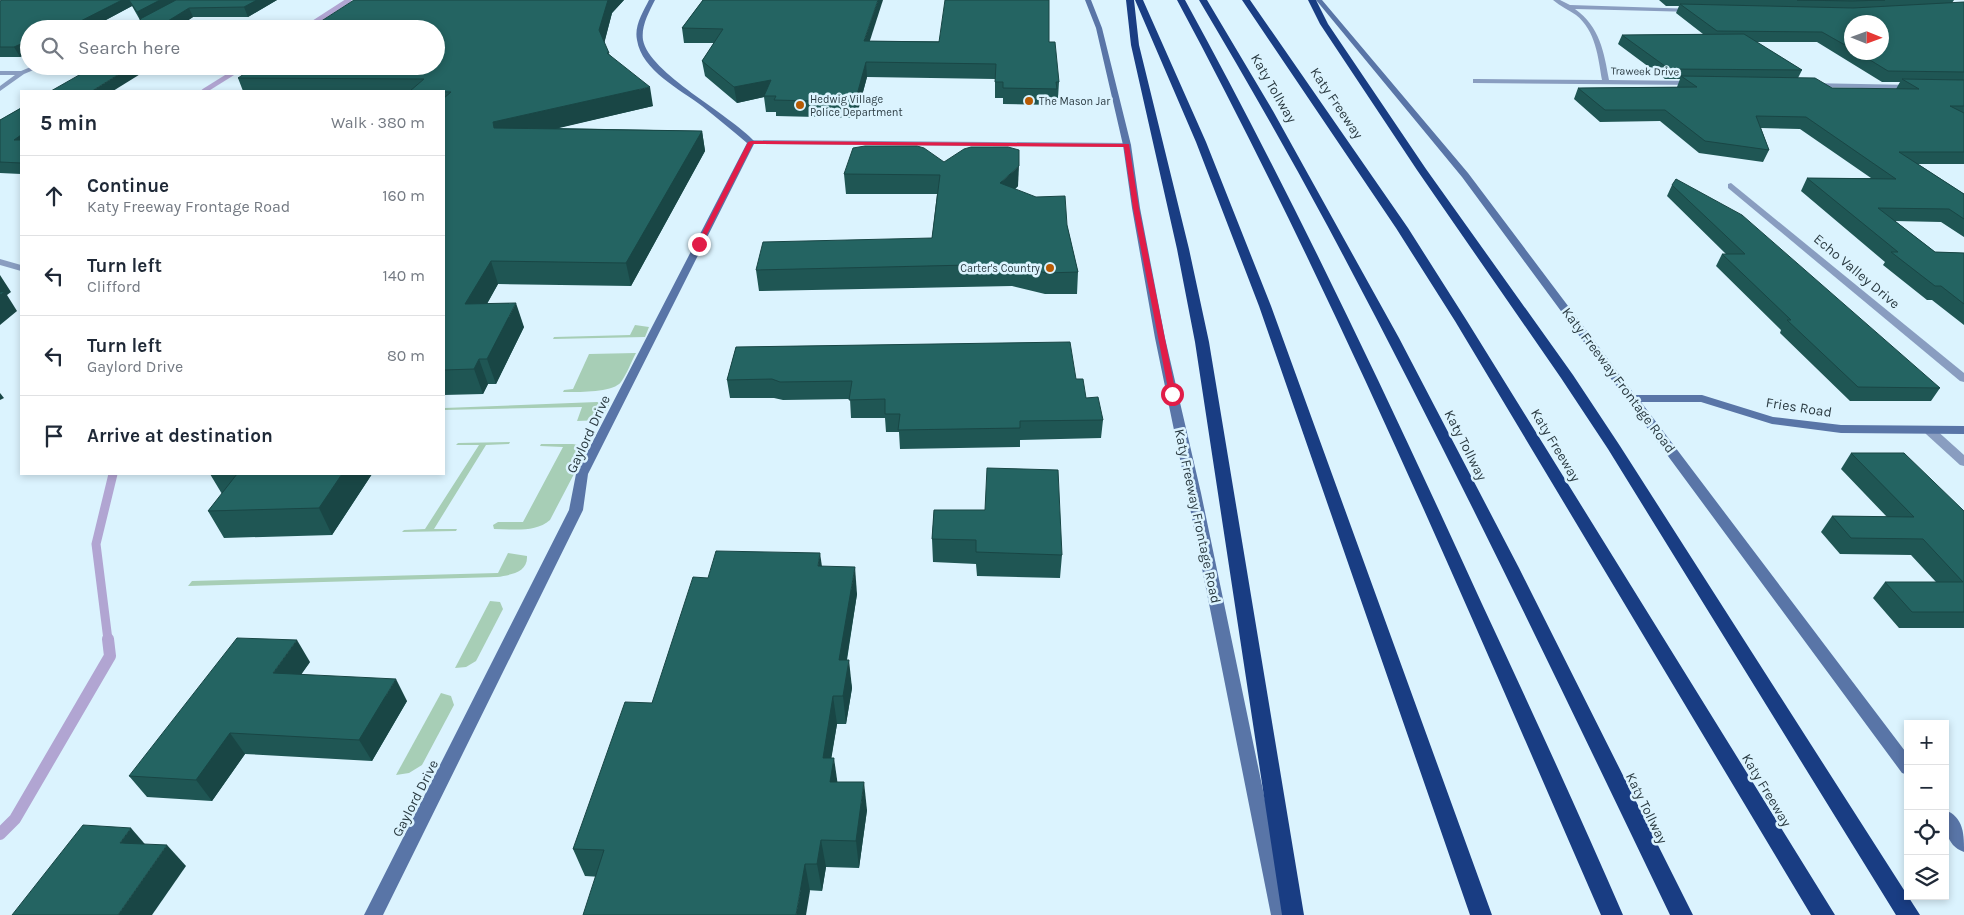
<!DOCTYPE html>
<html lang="en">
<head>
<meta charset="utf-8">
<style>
	:root { --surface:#fff; --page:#f2f2f3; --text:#1f2937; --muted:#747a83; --line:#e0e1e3 }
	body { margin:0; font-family:Karla,sans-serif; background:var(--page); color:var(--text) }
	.controls { position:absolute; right:15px; bottom:15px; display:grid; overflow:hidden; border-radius:0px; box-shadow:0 2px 8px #0003 }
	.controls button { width:45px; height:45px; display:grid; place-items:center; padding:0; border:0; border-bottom:1px solid var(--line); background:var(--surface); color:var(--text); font:25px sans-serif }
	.compass { position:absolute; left:1844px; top:15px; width:45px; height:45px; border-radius:50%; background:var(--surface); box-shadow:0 2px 8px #0003; rotate:91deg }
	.stop { position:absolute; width:15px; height:15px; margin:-11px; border:4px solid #e11d48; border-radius:50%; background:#fff }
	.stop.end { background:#e11d48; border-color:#fff; box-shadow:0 1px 5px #0008 }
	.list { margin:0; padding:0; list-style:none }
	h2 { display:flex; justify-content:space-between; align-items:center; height:65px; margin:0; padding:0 20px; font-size:21px }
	h2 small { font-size:16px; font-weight:400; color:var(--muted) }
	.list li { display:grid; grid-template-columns:32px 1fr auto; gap:15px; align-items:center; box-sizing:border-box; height:80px; padding:0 20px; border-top:1px solid var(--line) }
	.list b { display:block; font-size:19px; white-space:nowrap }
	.list p { margin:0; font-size:16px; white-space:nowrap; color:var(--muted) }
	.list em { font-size:16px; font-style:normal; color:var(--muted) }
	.icon { flex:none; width:28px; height:28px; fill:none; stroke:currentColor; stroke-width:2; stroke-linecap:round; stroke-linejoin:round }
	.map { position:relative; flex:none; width:1964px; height:915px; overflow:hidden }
	.search { position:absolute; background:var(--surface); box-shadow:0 2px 8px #0003; left:20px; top:20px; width:425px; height:55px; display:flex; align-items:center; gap:12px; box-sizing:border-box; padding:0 18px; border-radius:28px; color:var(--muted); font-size:19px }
	.panel { position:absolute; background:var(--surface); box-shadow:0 2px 8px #0003; left:20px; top:90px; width:425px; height:385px; border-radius:0px }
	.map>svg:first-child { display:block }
	.green { fill:#a7ceb6 }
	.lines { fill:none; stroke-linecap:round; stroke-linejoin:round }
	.stream-far2 { stroke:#b1a5d2; stroke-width:5 }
	.stream-far1 { stroke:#b1a5d2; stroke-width:9 }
	.stream { stroke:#b1a5d2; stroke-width:12 }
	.street { fill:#899dc0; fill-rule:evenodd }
	.secondary { fill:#5975a7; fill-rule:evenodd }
	.highway { fill:#193d83; fill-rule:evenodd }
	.wall { fill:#1f5654; fill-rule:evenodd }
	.shaded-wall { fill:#194645 }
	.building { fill:#246462; stroke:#194645 }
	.route { fill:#e11d48 }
	.poi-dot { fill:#b75a04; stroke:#dbf3fe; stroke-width:2 }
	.labels { text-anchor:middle; stroke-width:5; stroke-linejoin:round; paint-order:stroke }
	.far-street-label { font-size:11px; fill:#2b3b42; stroke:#dbf3fe }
	.far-poi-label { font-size:11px; fill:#2b3b42; stroke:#dbf3fe; text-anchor:start }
	.street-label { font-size:14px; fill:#2b3b42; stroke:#dbf3fe }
</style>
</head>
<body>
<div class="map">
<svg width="1964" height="915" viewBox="0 0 1964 915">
	<rect width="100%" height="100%" fill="#dbf3fe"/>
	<g class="green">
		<path d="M635 325 649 327 645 337 553 339 554 337 630 335Z"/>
		<path d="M636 353C631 362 627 374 621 382 613 393 576 392 563 392L564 390 573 389 589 354Z"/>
		<path d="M597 402 609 405 601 420 577 421 582 407 444 410V408Z"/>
		<path d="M510 442 509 444 486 445 434 529H457L456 531 402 532 404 530 425 529 479 445H456L458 443Z"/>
		<path d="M541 444H573L583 446 586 451 550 520C535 533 513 529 494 529L493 525 498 522H523L563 447 540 446Z"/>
		<path d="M508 553 527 556C528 573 510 575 497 577L188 586 192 581 498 573Z"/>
		<path d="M490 601 500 602 503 609 476 661 466 667 455 668Z"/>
		<path d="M441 693 451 696 454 705 422 765 409 773 396 775Z"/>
	</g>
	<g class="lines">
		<g class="stream-far2">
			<path d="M304 29 349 0"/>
			<path d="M204 91 244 66"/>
		</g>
		<path class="stream-far1" d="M108 640 96 544 113 474"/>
		<path class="stream" d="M0 834 15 819 110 656 108 639"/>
		<g class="street">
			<path d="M1553 0H1560L1570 5 1696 9 1694 12 1575 9C1600 27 1604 52 1609 80L1696 81 1700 83 1696 85 1473 83V79H1476L1602 80C1598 57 1596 31 1576 15 1569 10 1560 6 1553 0Z"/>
			<path d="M154 17 159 18 140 29H132Z"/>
			<path d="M33 66H43L24 74 0 91V86L15 75H0V71H21Z"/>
			<path d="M1808 83 1913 85 1917 87 1913 89 1811 87H1808Z"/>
			<path d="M748 140 1127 143 1131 145 1127 147 751 144H748Z"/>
			<path d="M1731 183 1964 373V382L1960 381 1728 188V184Z"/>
			<path d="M0 259 21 265V271L0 265Z"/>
			<path d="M1930 427 1934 428 1964 455V466L1960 465 1926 434 1924 431Z"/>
		</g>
		<g class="secondary">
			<path d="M649 0H655C649 12 641 26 643 40 649 73 730 114 755 142L588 474 583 510 383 915H364L569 510 576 474 747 143C732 130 717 118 702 106 680 89 642 71 637 40 634 26 643 12 649 0Z"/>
			<path d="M1085 0H1091L1102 28 1131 145 1140 208 1165 338 1201 493 1289 915H1271L1187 493 1155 338 1132 208 1123 145 1096 28Z"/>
			<path d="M1316 0H1322L1468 173 1635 395H1702L1773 417 1841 425 1964 426V434L1841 433 1772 424 1701 402H1641L1908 755V775L1902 773 1462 177Z"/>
			<path d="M1945 810C1964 817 1964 835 1964 852 1945 845 1945 827 1945 810Z"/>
		</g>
		<g class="highway">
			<path d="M1126 0H1134L1139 45 1189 249 1209 342 1304 915H1282L1195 342 1177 249 1131 45Z"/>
			<path d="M1135 0H1143L1206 142 1271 306 1492 915H1470L1259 306 1196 142Z"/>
			<path d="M1177 0H1185C1293 197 1389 400 1482 604 1530 707 1578 811 1623 915H1601C1467 607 1336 296 1177 0Z"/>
			<path d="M1199 0H1207L1273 111 1399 338 1519 568 1693 915H1670C1559 684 1448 451 1327 225 1286 149 1243 74 1199 0Z"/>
			<path d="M1242 0H1250L1408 228 1467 321 1835 915H1811L1455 321 1396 228Z"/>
			<path d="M1308 0H1316L1328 24 1426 169 1573 375 1620 446 1920 915H1896L1608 449 1561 378 1417 170 1320 24Z"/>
		</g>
	</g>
	<g class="wall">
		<path d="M2 0H277L248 17H193L175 29H145L132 6 89 29H29V53L20 57H0V1Z"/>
		<path d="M354 0H624L612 13 604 43 609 54 653 106 557 128 702 131 705 151 631 286 498 284 487 304 524 327 496 384H488L483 394 444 395V91H243L238 78 436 66Z"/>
		<path d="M703 0 870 41 1049 42 1059 82 1058 98H1056V105L1003 104V98H995V79L867 77 856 118 776 116V112H766L764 97 737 103 705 76 702 61 714 43H684L682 28Z"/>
		<path d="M1659 0H1954L1952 3 1964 2V164H1918L1964 194V237L1941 222 1895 221 1935 252 1964 253V325L1932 300H1927L1883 265 1885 262 1801 191 1807 178H1871L1800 129 1761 128 1769 150 1763 162 1699 153 1660 121 1600 122 1574 99 1578 88 1677 87 1680 79H1665L1618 44 1622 35 1703 34 1676 13 1679 6H1666ZM1852 22 1882 52H1852ZM1756 42H1817L1882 82H1900L1896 89 1832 88 1798 78 1802 70Z"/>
		<path d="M21 108V174L0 173V120Z"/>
		<path d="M944 162 1018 186 1015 189 1067 225 1078 272 1077 294H1045L1012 286 759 291 756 270 932 238 937 194H846L844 174Z"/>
		<path d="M1672 185 1940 388 1931 401H1850L1780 333 1781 330 1716 266 1722 254H1726L1667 196Z"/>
		<path d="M736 347 1076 379 1086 398 1103 420 1101 438 1020 440V447L900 449 899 432H886L885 418H851L850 399 783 400 774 398H730L727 380Z"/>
		<path d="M1851 453 1964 511V628H1899L1873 598 1885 582H1936L1911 555 1840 554 1821 532 1832 516 1887 517 1841 469Z"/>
		<path d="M210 474H372L332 535 224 538 208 511 222 494Z"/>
		<path d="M934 510 1062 555 1060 578 977 576 976 564 933 562 932 539Z"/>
		<path d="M822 566 857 594 847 660 852 688 846 724H837L831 758 837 782 867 810 859 868 826 867 822 891 585 876 573 849 652 703 708 578Z"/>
		<path d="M310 662 301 674 407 701 372 761 245 754 212 801 147 797 129 776Z"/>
	</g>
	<g class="shaded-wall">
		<path d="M122 0H129L132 6 89 29H65Z"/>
		<path d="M160 0H181L141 22 137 12Z"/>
		<path d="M257 0H277L248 17 244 7Z"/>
		<path d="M608 0H624L612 13 603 48 599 30Z"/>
		<path d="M878 0H883L865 56 864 41Z"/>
		<path d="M189 8 193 17 175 29H155Z"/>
		<path d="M23 43 28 53 20 57 14 47Z"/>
		<path d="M866 62 867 77 856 118 855 102Z"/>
		<path d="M132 66H139L142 73 113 91H92Z"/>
		<path d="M771 80 764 96V97L737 103 734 87Z"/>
		<path d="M650 87 653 106 499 142 494 128 493 122Z"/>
		<path d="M702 131 705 151 631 286 626 263Z"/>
		<path d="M21 135V150L14 140Z"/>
		<path d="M1019 166 1018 186 1000 203V183Z"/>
		<path d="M491 261 498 284 473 328 465 304Z"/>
		<path d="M0 275 11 292 7 295 17 311 0 325Z"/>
		<path d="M516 303 524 327 496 384 487 359Z"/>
		<path d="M479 359 488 384 483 394 474 369Z"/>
		<path d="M0 393 4 398 0 400Z"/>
		<path d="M342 474H372L332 535 319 508Z"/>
		<path d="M820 553 824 580 818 566Z"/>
		<path d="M855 567 857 594 842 688 839 660Z"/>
		<path d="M297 640 310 662 287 695 273 673Z"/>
		<path d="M849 660 852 688 846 724 843 696Z"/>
		<path d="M396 679 407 701 372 761 359 740Z"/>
		<path d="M833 696 837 724 827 785 823 758Z"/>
		<path d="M230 733 245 754 212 801 196 780Z"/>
		<path d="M834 758 838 786 830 782Z"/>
		<path d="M864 782 867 810 859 868 856 841Z"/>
		<path d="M131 828 150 850 120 843Z"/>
		<path d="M821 840 826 867 822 891 817 864Z"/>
		<path d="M167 845 186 866 152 915H118Z"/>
		<path d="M805 864 810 891 806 915H796Z"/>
	</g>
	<g class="building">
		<path d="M2 0H122L65 29H29V43H23L14 47H0V1Z"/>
		<path d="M129 0H160L137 12Z"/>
		<path d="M176 0H257L244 7 189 8 155 29H146L140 19Z"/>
		<path d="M354 0H608L599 30 609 53H607L650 87 493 122 494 128 702 131 626 263 491 261 465 304 516 303 487 359H479L474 369 444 370V98L451 92 410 91 424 79 238 78 256 66H436V29H309Z"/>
		<path d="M703 0H878L864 41 939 42 945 0H1049V42H1055L1059 82H1056L1057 89 1003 88V82H995L996 64 866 62 855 102 774 100 776 96H764L771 80 734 87 702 61 723 29 682 28Z"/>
		<path d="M1797 0H1885L1852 1Z"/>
		<path d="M1964 2V72L1888 71 1857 52H1882V22H1852V49L1822 32 1717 31 1680 4 1853 8Z"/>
		<path d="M1744 34 1802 70 1669 69 1622 35Z"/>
		<path d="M95 66H132L92 91H51Z"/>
		<path d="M1681 76 1815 78 1832 88 1919 89 1902 79 1964 80V106H1950L1964 113V152H1899L1964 194V219L1949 209 1878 208 1935 252 1964 253V304L1941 286H1935L1891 252H1898L1807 178 1896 179 1806 117 1756 116 1769 150 1705 141 1665 110H1605L1578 88 1697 87Z"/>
		<path d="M21 108V135L14 140H21V163L0 162V120Z"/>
		<path d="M865 146H917L924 148 944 162 964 149 971 147H1008L1019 150V166L1000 183 1036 197 1065 196 1067 225 1078 272 1046 273 1012 264 756 270 763 242 932 238 940 175 844 174 853 148Z"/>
		<path d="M1676 179 1742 215 1940 388 1858 387 1787 320H1791L1722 254H1745L1672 185Z"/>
		<path d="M0 292H5L0 295Z"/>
		<path d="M1070 342 1076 379H1083L1086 398 1098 397 1103 420 1020 421V428L898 430 900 414H885V399L849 400 852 381 780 382 772 379 727 380 736 347Z"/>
		<path d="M1851 453H1904L1964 511V612H1912L1885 582H1963L1923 539 1851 538 1832 516 1914 517Z"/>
		<path d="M987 468 1058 470 1062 555 976 552V540L932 539 934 510H985Z"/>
		<path d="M237 474H342L319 508 208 511Z"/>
		<path d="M716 551 820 553 818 566 855 567 839 660H849L843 696H833L823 758H834L830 782H864L856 841 821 840 817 864H805L796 915H583L604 850 573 849 625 702 652 703 693 577 708 578Z"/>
		<path d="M237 638 297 640 273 673 396 679 359 740 230 733 196 780 129 776Z"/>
		<path d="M83 825 131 828 120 843 167 845 118 915H12Z"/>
	</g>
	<path class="route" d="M751 141 1129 144 1139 208 1176 394 1172 396 1169 394 1133 208 1124 147 753 144 702 244 696 245 748 142Z"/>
	<g class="poi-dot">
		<circle cx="1029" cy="101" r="5"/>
		<circle cx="800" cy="105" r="5"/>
		<circle cx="1050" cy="268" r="5"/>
	</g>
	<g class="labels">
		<g class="far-street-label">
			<text transform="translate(1645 71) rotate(1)" y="4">Traweek Drive</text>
		</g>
		<g class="far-poi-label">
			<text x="810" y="103">Hedwig Village<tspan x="810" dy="13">Police Department</tspan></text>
			<text x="1039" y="105">The Mason Jar</text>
			<text x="1040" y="272" text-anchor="end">Carter's Country</text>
		</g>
		<g class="street-label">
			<text transform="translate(1274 88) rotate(60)" y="5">Katy Tollway</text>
			<text transform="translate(1337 103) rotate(56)" y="5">Katy Freeway</text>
			<text transform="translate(1857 271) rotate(40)" y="5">Echo Valley Drive</text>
			<text transform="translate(1619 380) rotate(53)" y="5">Katy Freeway Frontage Road</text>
			<text transform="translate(1799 407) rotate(9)" y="5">Fries Road</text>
			<text transform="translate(588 434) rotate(-65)" y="5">Gaylord Drive</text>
			<text transform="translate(1466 445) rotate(63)" y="5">Katy Tollway</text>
			<text transform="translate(1556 445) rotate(59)" y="5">Katy Freeway</text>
			<text transform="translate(1198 516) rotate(78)" y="5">Katy Freeway Frontage Road</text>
			<text transform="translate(1767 790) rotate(59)" y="5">Katy Freeway</text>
			<text transform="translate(415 798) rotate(-63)" y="5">Gaylord Drive</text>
			<text transform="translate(1647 808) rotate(64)" y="5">Katy Tollway</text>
		</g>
	</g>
</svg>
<div class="controls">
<button>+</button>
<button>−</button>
<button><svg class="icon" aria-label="locate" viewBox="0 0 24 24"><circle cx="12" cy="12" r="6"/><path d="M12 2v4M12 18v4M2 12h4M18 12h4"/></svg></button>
<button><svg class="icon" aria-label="layers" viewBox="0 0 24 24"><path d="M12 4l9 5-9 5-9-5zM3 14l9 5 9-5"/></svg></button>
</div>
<svg class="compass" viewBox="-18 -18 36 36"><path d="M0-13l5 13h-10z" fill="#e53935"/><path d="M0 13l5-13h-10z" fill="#747a83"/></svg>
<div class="stop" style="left:1172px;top:394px"></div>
<div class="stop end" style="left:699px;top:244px"></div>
<div class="search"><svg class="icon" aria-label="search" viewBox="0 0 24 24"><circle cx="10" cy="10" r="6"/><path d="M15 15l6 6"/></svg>Search here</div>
<section class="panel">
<h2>5 min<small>Walk · 380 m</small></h2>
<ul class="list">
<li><svg class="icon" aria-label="ahead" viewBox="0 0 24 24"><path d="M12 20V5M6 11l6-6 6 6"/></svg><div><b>Continue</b><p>Katy Freeway Frontage Road</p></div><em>160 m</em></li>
<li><svg class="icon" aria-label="left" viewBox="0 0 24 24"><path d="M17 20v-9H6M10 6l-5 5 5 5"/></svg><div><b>Turn left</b><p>Clifford</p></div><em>140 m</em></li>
<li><svg class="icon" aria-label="left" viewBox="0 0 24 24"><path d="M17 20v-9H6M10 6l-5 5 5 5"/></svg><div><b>Turn left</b><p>Gaylord Drive</p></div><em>80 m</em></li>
<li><svg class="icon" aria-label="arrive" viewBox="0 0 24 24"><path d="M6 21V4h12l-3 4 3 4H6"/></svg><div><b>Arrive at destination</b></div></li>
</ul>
</section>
</div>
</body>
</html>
